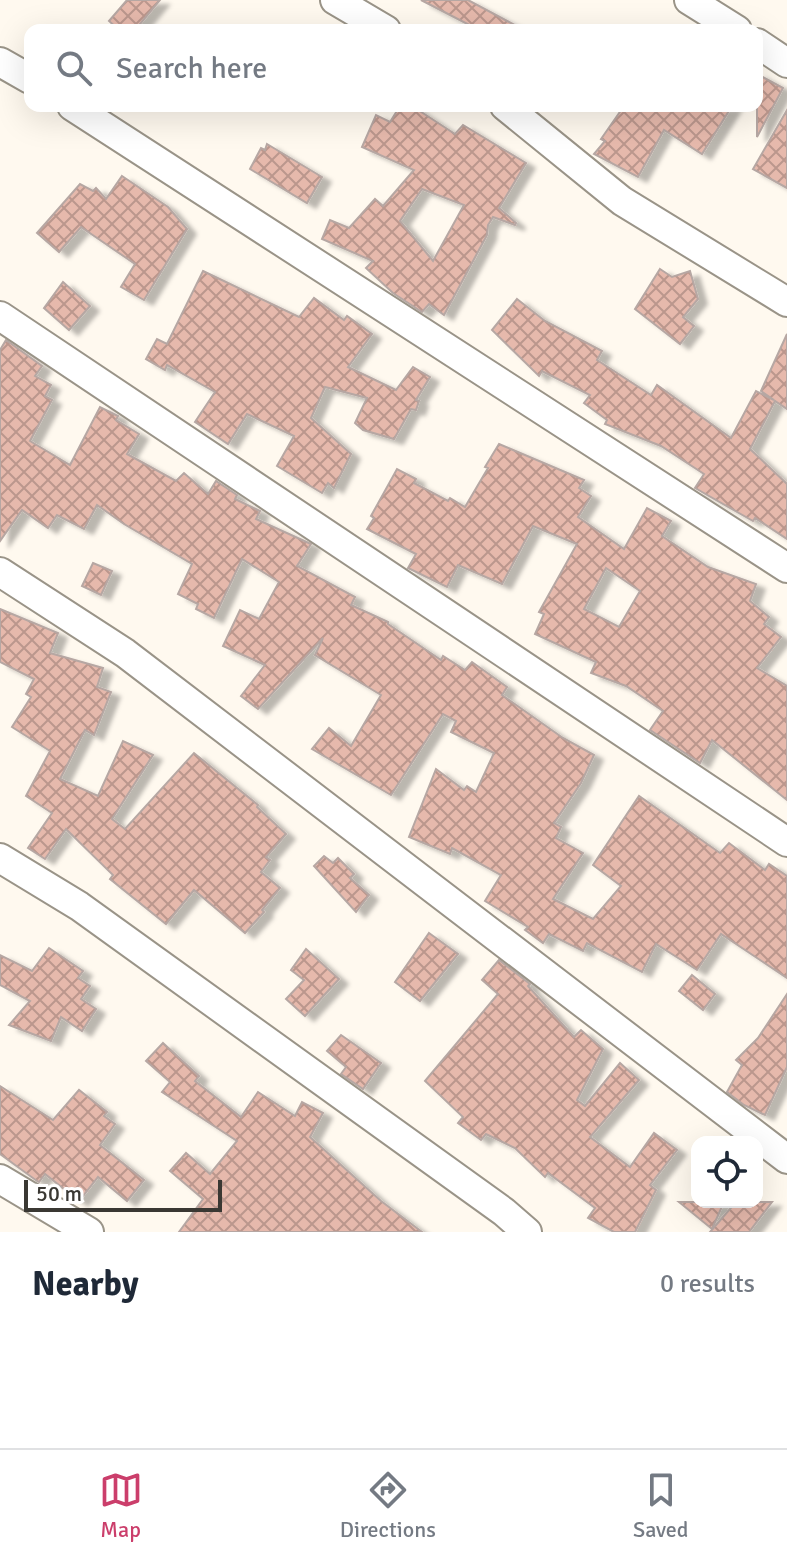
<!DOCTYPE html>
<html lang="en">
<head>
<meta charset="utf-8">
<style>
	:root { --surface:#fff; --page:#f6f6f7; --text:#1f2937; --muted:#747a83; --line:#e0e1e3; --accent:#cb3e6b }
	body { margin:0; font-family:Signika,sans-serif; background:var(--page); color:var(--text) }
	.controls { position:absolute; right:24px; bottom:24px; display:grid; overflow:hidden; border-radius:16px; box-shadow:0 8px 32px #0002 }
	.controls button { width:72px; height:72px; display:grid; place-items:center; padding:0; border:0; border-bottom:2px solid var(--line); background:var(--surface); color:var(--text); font:40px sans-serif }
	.scale { position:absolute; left:24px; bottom:20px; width:198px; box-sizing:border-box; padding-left:8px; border:4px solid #3a3833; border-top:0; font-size:22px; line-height:28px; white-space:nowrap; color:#3a3833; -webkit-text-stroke:6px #fff; paint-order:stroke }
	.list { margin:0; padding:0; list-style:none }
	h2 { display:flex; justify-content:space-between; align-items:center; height:104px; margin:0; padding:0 32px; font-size:34px }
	h2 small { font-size:26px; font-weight:400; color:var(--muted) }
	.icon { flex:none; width:44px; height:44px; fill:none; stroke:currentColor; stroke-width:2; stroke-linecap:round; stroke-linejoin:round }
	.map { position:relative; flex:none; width:787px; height:1232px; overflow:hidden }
	.search { position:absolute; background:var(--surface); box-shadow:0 8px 32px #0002; left:24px; right:24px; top:24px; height:88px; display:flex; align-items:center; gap:20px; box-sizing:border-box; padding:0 28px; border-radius:16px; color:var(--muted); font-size:30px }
	.sheet { height:216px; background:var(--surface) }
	nav { display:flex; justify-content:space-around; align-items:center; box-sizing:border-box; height:112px; border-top:2px solid var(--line); background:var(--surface); font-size:22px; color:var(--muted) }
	nav a { display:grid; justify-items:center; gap:4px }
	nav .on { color:var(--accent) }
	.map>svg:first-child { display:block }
	.building { fill:url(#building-cross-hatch); stroke:#b6a7a3; stroke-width:2; fill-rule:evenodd; filter:url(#shadow) }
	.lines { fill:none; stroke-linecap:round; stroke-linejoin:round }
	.minor-casing { stroke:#9a9488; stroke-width:32 }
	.minor { stroke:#fff; stroke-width:28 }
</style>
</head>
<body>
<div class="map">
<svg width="787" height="1232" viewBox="0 0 787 1232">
	<defs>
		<pattern id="building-cross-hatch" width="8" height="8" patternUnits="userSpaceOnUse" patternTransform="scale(2)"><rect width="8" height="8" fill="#e6b9ac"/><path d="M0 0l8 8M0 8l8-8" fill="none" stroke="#bb978d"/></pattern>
		<filter id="shadow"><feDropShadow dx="9" dy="5" stdDeviation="2" flood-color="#0004"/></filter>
	</defs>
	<rect width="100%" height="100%" fill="#fff9ef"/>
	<g class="building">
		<path d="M127 0H160L135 30H119L109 21Z"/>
		<path d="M421 0H468L524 30H479Z"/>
		<path d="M757 74 783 88 757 137Z"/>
		<path d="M400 106H412L455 134 463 125 526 163 499 208 516 223 515 225 493 217 488 225 487 235 444 315 429 304 422 312 393 293 366 268 373 261 322 239 330 220 349 228 375 199 383 206 414 170 362 147 376 115 390 122ZM422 189 464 205 433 261 400 221Z"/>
		<path d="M624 106H732L702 154 664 130 638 177 594 154 605 141 601 139Z"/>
		<path d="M787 110V188L753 169Z"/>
		<path d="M267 144 322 177 307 203 250 169 261 148 265 150Z"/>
		<path d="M122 176 168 207 187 229 144 300 121 287 135 264 81 227 59 252 37 233 80 184 93 191 96 188 106 199Z"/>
		<path d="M660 269 672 277 690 271 698 299 683 317 694 326 680 344 635 309Z"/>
		<path d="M203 271 299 317 314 298 344 320 347 316 372 334 348 367 396 390 413 367 430 377 416 400 419 401 416 410 411 409 394 439 363 430 355 423 367 398 325 387 311 418 351 454 334 488 328 483 322 493 277 466 294 436 247 414 228 444 195 422 215 392 167 365 165 370 146 359 157 339 167 344Z"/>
		<path d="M63 282 90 306 69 330 44 308Z"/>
		<path d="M517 299 545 321 602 351 597 360 651 395 657 385 731 438 756 391 774 400 761 391 787 334V409L775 401 750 449 787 484V539L755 518 753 521 695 488 704 474 661 446 605 424 607 420 584 403 590 395 542 371 539 376 492 330Z"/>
		<path d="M6 340 42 366 35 376 51 385 45 396 52 400 30 441 70 465 100 407 118 416 116 420 139 434 127 454 176 481 184 473 208 494 216 481 237 495 235 499 260 511 256 519 311 544 297 566 355 597 351 605 388 622V624L441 660 443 656 465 670 472 662 507 687 502 695 563 738 594 755 581 783 554 823 561 827 556 838 583 853 553 899 593 919 621 886 593 865 639 796 720 853 729 843 765 870 769 864 787 876V978L721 934 697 970 656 944 642 972 587 943 583 951 549 934 543 943 525 930 528 927 485 901 501 875 452 848 450 854 409 837 436 769 464 790 467 786 476 792 494 753 451 732 456 721 443 714 391 795 312 749 329 728 351 746 381 695 315 655 323 638 258 709 241 696 265 665 223 646 240 610 259 619 279 582 242 559 214 618 196 609 198 604 178 594 192 564 124 524 97 505 84 529 57 515 48 528 22 510 0 541V350Z"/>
		<path d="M499 444 584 480 579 488 591 496 578 517 624 549 647 508 671 521 662 536 708 567 756 584 750 601 769 617 764 624 781 637 757 668 787 686V800L712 740 700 763 650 730 663 711 626 686 591 673 596 662 535 634 544 614 539 612 577 544 533 526 502 584 458 565 447 587 408 568 416 554 367 529 374 518 371 516 397 469 416 479 414 483 448 501 450 498 465 507 488 468 485 467ZM606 568 640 591 619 627 584 609Z"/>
		<path d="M93 563 112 571 101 595 82 586Z"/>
		<path d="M0 609 58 633 50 653 103 668 97 687 111 692 94 735 85 730 60 779 98 796 123 741 153 755 112 819 125 829 194 753 258 805 257 807 286 834 266 857 270 860 261 872 280 888 262 910 264 912 245 933 194 890 166 924 110 879 113 875 66 829 45 859 28 848 52 813 26 796 50 751 12 727 31 697 26 694 34 679 0 662Z"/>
		<path d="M324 856 333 863 338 858 354 874 350 878 369 895 356 912 314 866Z"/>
		<path d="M429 933 458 954 420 1001 395 982Z"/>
		<path d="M49 948 83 971 78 978 90 986 81 999 96 1009 82 1031 61 1017 51 1041 9 1025 30 1001 0 985V955L32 971Z"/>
		<path d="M306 949 339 979 305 1016 286 999 304 980 291 970Z"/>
		<path d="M499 960 530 984 528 986 574 1037 581 1030 603 1049 577 1100 585 1106 620 1063 639 1080 590 1137 630 1167 654 1133 677 1150 650 1185 656 1190 635 1232H614L588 1218 595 1208 548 1173 545 1177 515 1148 486 1134 481 1140 458 1123 463 1117 425 1081 498 994 482 980Z"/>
		<path d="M692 975 715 994 703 1010 679 991Z"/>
		<path d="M787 994V1067L765 1115 744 1105 727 1092 742 1065 736 1060 758 1038Z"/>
		<path d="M341 1035 381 1063 363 1089 341 1074 346 1067 327 1051Z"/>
		<path d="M163 1043 199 1076 195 1081 241 1117 258 1092 295 1116 302 1102 323 1113 310 1137 381 1201 422 1232H179L203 1199 170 1171 186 1153 210 1174 237 1141 162 1092 170 1082 146 1061Z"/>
		<path d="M0 1086 53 1120 79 1090 107 1112 104 1116 115 1124 100 1145 144 1180 127 1201 98 1177 79 1201 45 1174 39 1182 37 1181 0 1154Z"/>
		<path d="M679 1202H724L712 1229Z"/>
		<path d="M736 1202H772L749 1232H710Z"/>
	</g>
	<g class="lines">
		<defs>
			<g id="minor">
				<path d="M335 0 386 30"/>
				<path d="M689 0 737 30"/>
				<path d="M757 43 787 63"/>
				<path d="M0 62 30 79"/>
				<path d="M72 106 787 568"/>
				<path d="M505 106 622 201 787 302"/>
				<path d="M0 316 787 842"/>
				<path d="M0 572 125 653 787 1159"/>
				<path d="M0 858 79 906 504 1212 527 1232"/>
				<path d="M0 1179 89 1232"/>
			</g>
		</defs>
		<use href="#minor" class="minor-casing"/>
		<use href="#minor" class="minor"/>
	</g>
</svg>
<div class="controls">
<button><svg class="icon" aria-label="locate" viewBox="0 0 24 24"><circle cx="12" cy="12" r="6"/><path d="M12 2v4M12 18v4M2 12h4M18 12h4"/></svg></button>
</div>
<div class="scale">50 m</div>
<div class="search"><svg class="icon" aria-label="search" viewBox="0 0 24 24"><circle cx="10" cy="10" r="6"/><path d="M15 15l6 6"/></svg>Search here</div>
</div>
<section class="sheet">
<h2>Nearby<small>0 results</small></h2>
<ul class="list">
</ul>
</section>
<nav>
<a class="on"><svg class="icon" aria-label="map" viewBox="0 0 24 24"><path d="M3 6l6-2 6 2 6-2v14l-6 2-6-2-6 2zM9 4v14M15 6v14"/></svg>Map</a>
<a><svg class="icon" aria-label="directions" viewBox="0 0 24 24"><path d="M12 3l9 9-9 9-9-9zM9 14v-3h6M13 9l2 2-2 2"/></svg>Directions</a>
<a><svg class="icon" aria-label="saved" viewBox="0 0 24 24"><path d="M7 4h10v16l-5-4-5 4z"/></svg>Saved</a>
</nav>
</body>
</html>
